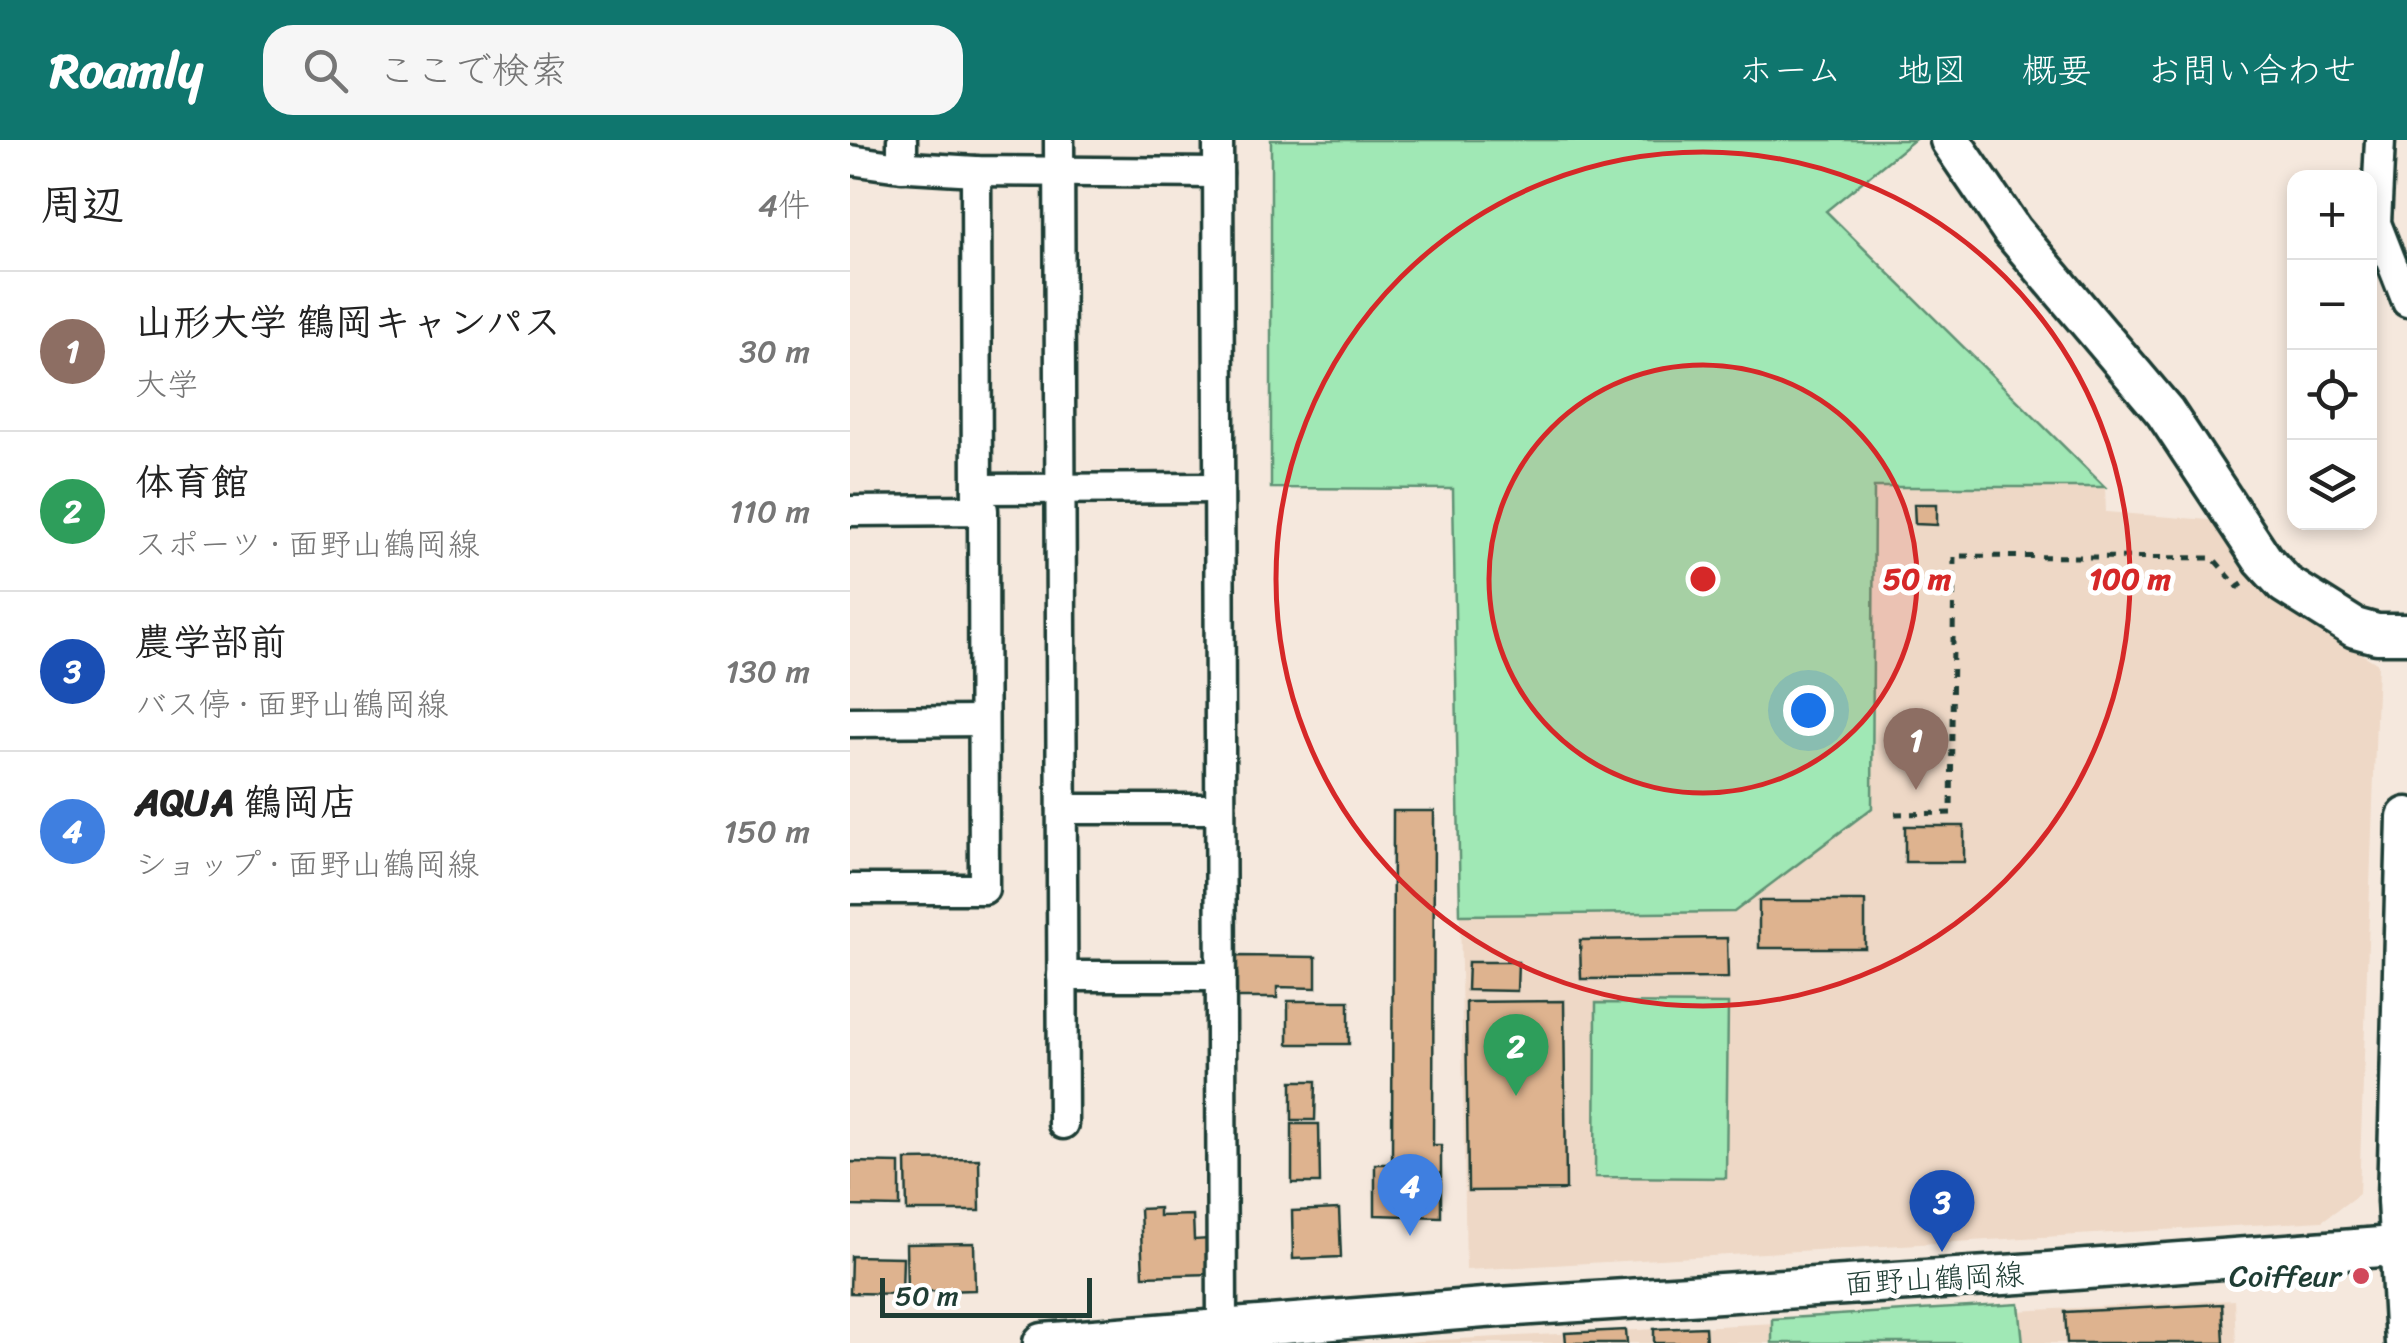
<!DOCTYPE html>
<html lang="ja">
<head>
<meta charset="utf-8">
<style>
	:root { --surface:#fff; --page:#f6f6f6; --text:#222; --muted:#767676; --line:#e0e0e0; --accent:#0f766e }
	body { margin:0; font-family:Sriracha,"Klee One",sans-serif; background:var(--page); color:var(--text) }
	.controls { position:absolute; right:30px; top:30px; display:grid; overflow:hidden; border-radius:20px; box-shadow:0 5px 15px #0003 }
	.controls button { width:90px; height:90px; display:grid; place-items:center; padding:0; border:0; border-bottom:2px solid var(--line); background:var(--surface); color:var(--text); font:50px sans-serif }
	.scale { position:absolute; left:30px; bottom:25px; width:212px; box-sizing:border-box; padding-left:10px; border:5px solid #1f3d34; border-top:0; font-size:28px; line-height:35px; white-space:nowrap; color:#1f3d34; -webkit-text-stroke:8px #fff; paint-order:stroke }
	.you { position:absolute; left:958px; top:570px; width:35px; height:35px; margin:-25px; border:8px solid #fff; border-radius:50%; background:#1a73e8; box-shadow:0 0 0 15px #1a73e833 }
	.badge { display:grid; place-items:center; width:65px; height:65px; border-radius:50%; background:var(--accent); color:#fff; font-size:32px; font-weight:700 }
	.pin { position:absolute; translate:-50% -82px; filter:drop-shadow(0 2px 5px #0008) }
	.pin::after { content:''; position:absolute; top:52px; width:35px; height:30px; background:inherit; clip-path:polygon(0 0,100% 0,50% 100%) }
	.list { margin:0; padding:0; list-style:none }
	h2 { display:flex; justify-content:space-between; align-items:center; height:130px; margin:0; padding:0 40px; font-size:42px }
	h2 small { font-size:32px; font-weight:400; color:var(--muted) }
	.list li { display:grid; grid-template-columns:65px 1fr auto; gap:30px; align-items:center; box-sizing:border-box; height:160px; padding:0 40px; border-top:2px solid var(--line) }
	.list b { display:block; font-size:38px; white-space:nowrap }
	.list p { margin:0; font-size:32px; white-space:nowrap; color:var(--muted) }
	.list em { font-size:32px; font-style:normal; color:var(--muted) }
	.icon { flex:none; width:55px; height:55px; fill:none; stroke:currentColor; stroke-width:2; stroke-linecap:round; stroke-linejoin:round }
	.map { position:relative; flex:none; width:1557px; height:1203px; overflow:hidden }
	header { display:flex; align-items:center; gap:60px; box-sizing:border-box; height:140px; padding:0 50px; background:var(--accent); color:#fff }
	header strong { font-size:48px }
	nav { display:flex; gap:55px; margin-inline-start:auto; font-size:35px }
	.search { width:700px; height:90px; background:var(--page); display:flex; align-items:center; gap:25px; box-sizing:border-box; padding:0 35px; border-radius:30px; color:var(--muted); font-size:38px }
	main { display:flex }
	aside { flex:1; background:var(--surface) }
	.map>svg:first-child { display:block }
	.built { fill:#eed8c6 }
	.green { fill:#a0e8b5; stroke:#609274; stroke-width:2.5 }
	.building { fill:#deb38f; stroke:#1f3d34; stroke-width:2.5 }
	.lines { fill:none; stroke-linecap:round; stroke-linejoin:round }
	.street-casing { stroke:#1f3d34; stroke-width:35 }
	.secondary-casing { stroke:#1f3d34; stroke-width:45 }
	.path { stroke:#1f3d34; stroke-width:5; stroke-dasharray:8 8; stroke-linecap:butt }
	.street { stroke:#fff; stroke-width:28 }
	.secondary { stroke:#fff; stroke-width:38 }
	.ring { fill:none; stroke:#d62828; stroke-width:5 }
	.poi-dot { fill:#d1495b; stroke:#fff; stroke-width:4 }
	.labels { text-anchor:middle; stroke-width:10; stroke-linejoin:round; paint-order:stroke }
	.poi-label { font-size:30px; fill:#1f3d34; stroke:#fff; text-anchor:end }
	.street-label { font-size:30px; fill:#1f3d34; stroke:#fff }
	.centre { fill:#d62828; stroke:#fff; stroke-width:5 }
	.ring-label { font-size:30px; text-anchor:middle; font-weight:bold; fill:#d62828; stroke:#fff; stroke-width:10; stroke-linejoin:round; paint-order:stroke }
</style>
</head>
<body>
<header>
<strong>Roamly</strong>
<div class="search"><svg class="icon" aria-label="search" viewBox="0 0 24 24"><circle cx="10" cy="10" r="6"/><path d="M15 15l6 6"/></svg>ここで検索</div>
<nav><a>ホーム</a><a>地図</a><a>概要</a><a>お問い合わせ</a></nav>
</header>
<main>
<aside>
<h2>周辺<small>4件</small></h2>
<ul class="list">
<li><span class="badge" style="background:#8d6e63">1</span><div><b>山形大学 鶴岡キャンパス</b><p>大学</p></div><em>30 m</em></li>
<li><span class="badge" style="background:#2e9e5b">2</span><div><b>体育館</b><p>スポーツ · 面野山鶴岡線</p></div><em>110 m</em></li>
<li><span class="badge" style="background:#1a4fb4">3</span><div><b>農学部前</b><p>バス停 · 面野山鶴岡線</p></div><em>130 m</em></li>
<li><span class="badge" style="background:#3f7fe0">4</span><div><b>AQUA 鶴岡店</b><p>ショップ · 面野山鶴岡線</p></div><em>150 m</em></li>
</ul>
</aside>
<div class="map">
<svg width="1557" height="1203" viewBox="0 0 1557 1203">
	<rect width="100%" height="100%" fill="#f5e8dd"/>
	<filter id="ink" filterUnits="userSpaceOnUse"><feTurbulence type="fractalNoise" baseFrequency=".01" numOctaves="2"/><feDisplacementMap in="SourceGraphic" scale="20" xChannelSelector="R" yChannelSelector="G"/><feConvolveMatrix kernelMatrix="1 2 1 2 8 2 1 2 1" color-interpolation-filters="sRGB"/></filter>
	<g filter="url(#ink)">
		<g class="built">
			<path d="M603 347H1255L1256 372 1372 381 1428 462 1528 524 1509 1054 1472 1081 616 1130Z"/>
			<path d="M1384 1160 1386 1203H549L570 1201Z"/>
		</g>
		<g class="green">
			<path d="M421 0H1064L976 71 1255 347H1024L1022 668 884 772 610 775 603 349 421 348Z"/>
			<path d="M746 863 878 864 876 1038 745 1037Z"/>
			<path d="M1169 1164 1173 1203H922V1179Z"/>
		</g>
		<g class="building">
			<path d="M1064 364H1087V385L1065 384Z"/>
			<path d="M543 671H584L583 1005H591V1077L525 1075V1024H542Z"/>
			<rect x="1055" y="686" width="59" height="36"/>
			<rect x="909" y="761" width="106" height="47"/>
			<path d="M877 798 878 838 731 839 730 800Z"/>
			<path d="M382 816 466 817V848L427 847V858H382Z"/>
			<path d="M618 822H668L667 851 617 850Z"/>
			<rect x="438" y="861" width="61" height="43"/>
			<path d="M714 861 716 1050 618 1051 616 862Z"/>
			<path d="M442 941H466L465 980H442Z"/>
			<path d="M442 984H469L470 1043H442Z"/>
			<path d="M129 1019 130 1071H57L56 1020Z"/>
			<path d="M0 1022 50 1023V1067L0 1066Z"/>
			<path d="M309 1068V1076L343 1075 344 1100 359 1099 361 1134 293 1136 290 1069Z"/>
			<path d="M489 1069 491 1117 443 1119 442 1071Z"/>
			<path d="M124 1103 125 1150 57 1152 56 1104Z"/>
			<path d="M1 1116 53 1117 52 1154 0 1153Z"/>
			<path d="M1372 1164 1374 1203H1217L1215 1172Z"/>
			<path d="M855 1187 856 1203H804V1189Z"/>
			<path d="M776 1190 777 1203H716L715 1193Z"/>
		</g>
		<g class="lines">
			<defs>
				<g id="street">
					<path d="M209 0 213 984"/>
					<path d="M368 0 372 1188"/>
					<path d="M1530 0 1526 83 1557 162"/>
					<path d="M0 20 43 26 126 31 368 33"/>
					<path d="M52 27V0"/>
					<path d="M126 31 127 370"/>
					<path d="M127 349 369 348"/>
					<path d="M0 371 133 370 134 749H0"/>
					<path d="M0 582 133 581"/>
					<path d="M212 669H370"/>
					<path d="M212 836H371"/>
				</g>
				<g id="secondary">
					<path d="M1100 0 1162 91 1315 272 1413 420 1435 444 1505 488 1527 494H1557"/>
					<path d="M193 1203 634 1168 1185 1133 1557 1105"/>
					<path d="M1555 1203 1547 1061 1557 677"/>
				</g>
			</defs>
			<use href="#street" class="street-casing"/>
			<use href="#secondary" class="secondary-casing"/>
			<path class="path" d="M1045 674 1101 673 1104 416 1363 418 1388 447 1394 443"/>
			<use href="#street" class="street"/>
			<use href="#secondary" class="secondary"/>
		</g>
	</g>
	<circle cx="853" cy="439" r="214" fill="#d62828" fill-opacity=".12"/>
	<g class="ring">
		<circle cx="853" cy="439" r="214"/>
		<circle cx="853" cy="439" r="427"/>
	</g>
	<circle class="poi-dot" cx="1511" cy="1136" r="10"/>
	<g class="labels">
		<g class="poi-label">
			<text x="1491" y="1146">Coiffeur</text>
		</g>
		<g class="street-label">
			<text transform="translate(1084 1139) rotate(-3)" y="10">面野山鶴岡線</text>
		</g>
	</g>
	<circle cx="853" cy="439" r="15" class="centre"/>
	<g class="ring-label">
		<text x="1067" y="449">50 m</text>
		<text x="1280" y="449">100 m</text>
	</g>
</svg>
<div class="controls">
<button>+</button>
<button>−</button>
<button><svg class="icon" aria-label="locate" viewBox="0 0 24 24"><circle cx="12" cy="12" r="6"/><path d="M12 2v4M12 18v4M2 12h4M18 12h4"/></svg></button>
<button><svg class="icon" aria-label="layers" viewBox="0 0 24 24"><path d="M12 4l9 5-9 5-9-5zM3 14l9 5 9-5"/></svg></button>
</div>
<div class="scale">50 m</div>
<div class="you"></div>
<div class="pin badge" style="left:1066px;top:650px;background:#8d6e63">1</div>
<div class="pin badge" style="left:666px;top:956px;background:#2e9e5b">2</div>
<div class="pin badge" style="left:1092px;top:1112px;background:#1a4fb4">3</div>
<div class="pin badge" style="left:560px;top:1096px;background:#3f7fe0">4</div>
</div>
</main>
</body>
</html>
